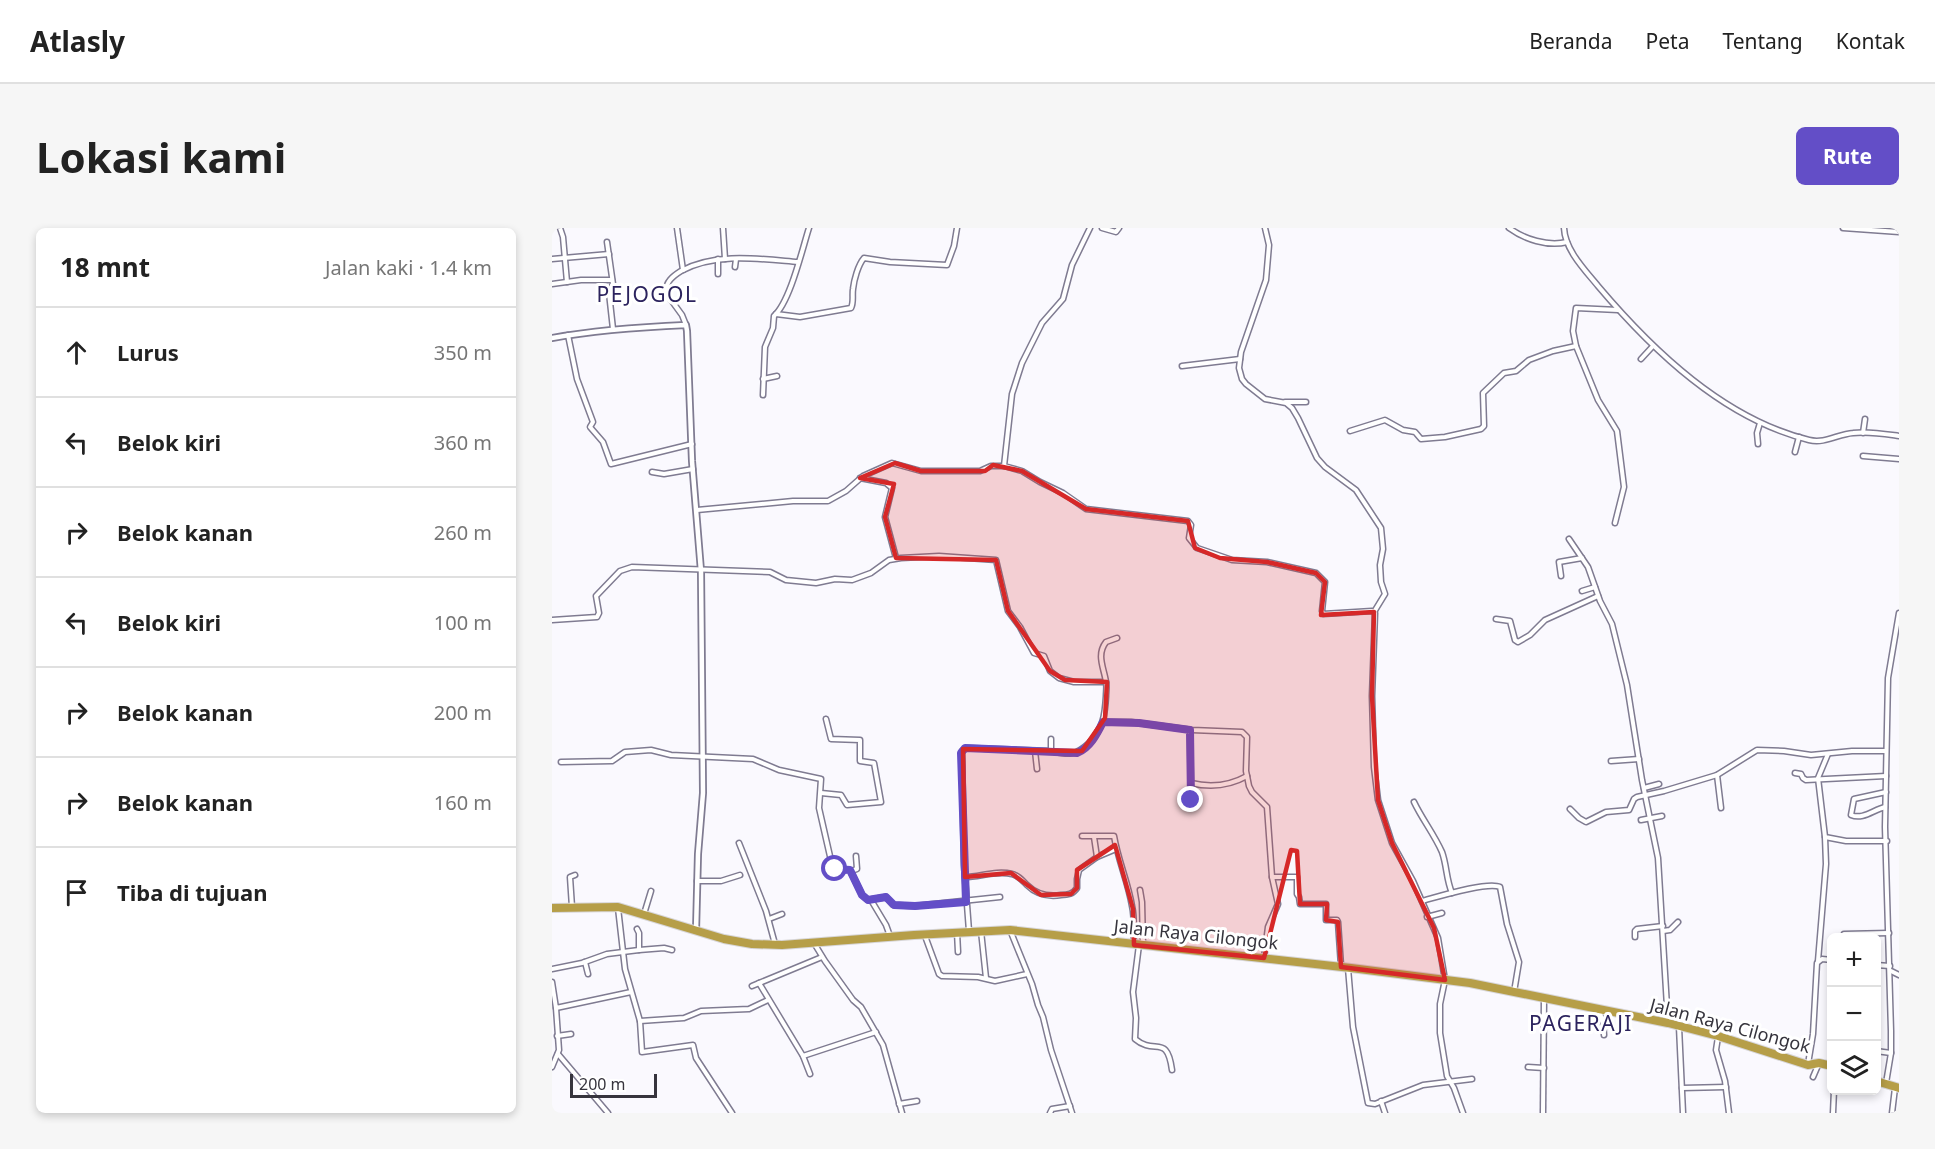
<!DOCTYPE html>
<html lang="id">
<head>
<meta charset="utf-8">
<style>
	:root { --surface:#fff; --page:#f6f6f6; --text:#222; --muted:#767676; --line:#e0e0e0; --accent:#634ec7 }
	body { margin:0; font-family:"Noto Sans",sans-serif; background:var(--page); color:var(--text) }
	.controls { position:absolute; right:18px; bottom:18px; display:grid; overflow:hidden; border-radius:9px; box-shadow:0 3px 9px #0003 }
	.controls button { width:54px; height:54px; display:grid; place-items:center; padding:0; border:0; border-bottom:2px solid var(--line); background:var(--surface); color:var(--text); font:30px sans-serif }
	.scale { position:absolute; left:18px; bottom:15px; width:87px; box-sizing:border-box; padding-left:6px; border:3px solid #36343d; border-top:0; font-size:16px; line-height:21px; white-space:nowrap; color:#36343d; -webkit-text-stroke:4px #fff; paint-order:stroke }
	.stop { position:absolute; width:18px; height:18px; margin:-14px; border:4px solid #634ec7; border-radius:50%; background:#fff }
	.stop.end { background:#634ec7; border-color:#fff; box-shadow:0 2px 6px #0008 }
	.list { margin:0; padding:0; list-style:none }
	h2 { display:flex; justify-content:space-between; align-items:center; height:78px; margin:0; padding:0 24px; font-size:26px }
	h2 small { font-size:20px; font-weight:400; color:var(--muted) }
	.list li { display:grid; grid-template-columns:39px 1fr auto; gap:18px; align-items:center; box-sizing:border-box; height:90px; padding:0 24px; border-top:2px solid var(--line) }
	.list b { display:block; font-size:22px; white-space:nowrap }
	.list em { font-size:20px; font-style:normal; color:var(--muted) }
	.icon { flex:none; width:33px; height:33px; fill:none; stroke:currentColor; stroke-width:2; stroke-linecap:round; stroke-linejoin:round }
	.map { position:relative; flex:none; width:1347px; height:885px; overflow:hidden; border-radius:9px }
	header { display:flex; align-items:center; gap:36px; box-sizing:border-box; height:84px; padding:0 30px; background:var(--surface); border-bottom:2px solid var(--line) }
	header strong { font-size:28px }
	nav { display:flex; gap:33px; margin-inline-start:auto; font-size:21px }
	.intro { display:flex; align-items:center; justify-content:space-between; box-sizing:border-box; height:144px; padding:0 36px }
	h1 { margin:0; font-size:42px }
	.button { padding:15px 27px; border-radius:9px; background:var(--accent); color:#fff; font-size:21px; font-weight:700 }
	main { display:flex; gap:36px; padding:0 36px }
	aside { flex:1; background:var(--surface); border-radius:9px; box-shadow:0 3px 9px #0003 }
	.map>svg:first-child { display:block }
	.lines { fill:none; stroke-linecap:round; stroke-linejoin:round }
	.minor-casing { stroke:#7f7b91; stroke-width:7 }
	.tertiary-casing { stroke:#7f7b91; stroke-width:8 }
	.trunk-casing { stroke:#d7d6d8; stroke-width:10 }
	.minor { stroke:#fff; stroke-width:4 }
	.tertiary { stroke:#fff; stroke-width:4.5 }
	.trunk { stroke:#b69e48; stroke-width:8 }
	.route { stroke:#634ec7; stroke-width:8 }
	.marked { fill:#d62828; fill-opacity:0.2; stroke:#d62828; stroke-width:4.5; stroke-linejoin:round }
	.labels { text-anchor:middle; stroke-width:6; stroke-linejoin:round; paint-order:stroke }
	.street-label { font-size:18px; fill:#36343d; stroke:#fff }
	.quarter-label { font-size:21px; letter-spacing:1.5px; fill:#2c235e; stroke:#fff }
</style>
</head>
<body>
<header>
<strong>Atlasly</strong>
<nav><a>Beranda</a><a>Peta</a><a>Tentang</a><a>Kontak</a></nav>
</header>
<div class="intro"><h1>Lokasi kami</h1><a class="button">Rute</a></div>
<main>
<aside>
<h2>18 mnt<small>Jalan kaki · 1.4 km</small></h2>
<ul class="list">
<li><svg class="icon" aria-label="ahead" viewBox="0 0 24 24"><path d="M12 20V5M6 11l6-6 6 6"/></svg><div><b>Lurus</b></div><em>350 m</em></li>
<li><svg class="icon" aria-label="left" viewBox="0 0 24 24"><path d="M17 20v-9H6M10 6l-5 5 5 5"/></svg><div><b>Belok kiri</b></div><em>360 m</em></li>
<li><svg class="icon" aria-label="right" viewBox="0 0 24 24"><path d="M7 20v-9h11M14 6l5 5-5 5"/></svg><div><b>Belok kanan</b></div><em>260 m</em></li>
<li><svg class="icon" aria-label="left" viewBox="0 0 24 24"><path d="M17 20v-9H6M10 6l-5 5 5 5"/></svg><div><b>Belok kiri</b></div><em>100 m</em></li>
<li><svg class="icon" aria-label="right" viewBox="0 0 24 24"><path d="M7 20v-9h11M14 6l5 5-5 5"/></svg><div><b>Belok kanan</b></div><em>200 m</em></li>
<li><svg class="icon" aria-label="right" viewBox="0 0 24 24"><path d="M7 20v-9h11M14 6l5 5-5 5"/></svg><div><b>Belok kanan</b></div><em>160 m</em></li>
<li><svg class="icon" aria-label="arrive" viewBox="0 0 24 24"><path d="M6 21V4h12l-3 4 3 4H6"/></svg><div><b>Tiba di tujuan</b></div></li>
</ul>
</aside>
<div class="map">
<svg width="1347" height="885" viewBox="0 0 1347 885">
	<rect width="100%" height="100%" fill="#faf9fe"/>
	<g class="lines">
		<defs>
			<g id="minor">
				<path d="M8 0 11 9 15 54"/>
				<path d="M125 0 131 42"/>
				<path d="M171 0 173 31"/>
				<path d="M538 0 520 37 511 71 490 95 470 135 460 166 452 238 470 243 488 254 511 265 534 281 636 293 639 297 637 310 645 320 680 332 715 334 764 345 773 354 770 383 771 386 820 383 823 385 820 468 822 539 826 572 840 615 861 653 886 710 893 752 888 776V805L895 848 902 860 911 885"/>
				<path d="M550 0 564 4 567 0"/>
				<path d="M713 0 717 17 714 52 689 124 687 140 690 151 694 156 713 171 734 175 740 180 746 190 765 230 773 239 804 262 829 300 831 321 828 337 829 354 833 366 822 384"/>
				<path d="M957 0C972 11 996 19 1015 14"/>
				<path d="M1012 0C1013 22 1033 42 1046 58 1101 123 1172 191 1257 212 1273 216 1286 206 1301 205 1316 203 1333 206 1347 208"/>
				<path d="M1291 0 1347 4"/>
				<path d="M55 14 61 56 57 65 61 101"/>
				<path d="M0 31 57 26"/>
				<path d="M166 31V46"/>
				<path d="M183 39 184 31"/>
				<path d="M0 56 29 52H60"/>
				<path d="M224 86 248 89 299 80C302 74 300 68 301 61 302 52 306 37 312 30L338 34 395 37 402 18 405 0"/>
				<path d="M134 97 130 87 114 65C113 54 121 48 129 43 163 24 209 31 246 34"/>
				<path d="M16 107 25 151 41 194 38 199 51 214 59 236 140 216"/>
				<path d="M1024 118 1046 172 1065 203 1072 259 1063 295"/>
				<path d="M1089 131 1101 118"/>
				<path d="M630 138 688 131"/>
				<path d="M211 151 225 148"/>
				<path d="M211 167 213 119 221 100 222 88C238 74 250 22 257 0"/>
				<path d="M733 174H754"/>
				<path d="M798 203 833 192 851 202 863 204 869 211 893 209 929 201 932 198 931 165 952 145 964 143 977 132 1001 123 1024 118 1021 103 1024 80 1066 82"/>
				<path d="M1311 205 1313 191"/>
				<path d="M1206 216 1205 205 1208 195"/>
				<path d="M1243 224 1247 209"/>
				<path d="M1311 228 1347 231"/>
				<path d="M100 244 112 246 141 241"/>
				<path d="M308 250 334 255 340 260 333 289 344 330"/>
				<path d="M145 282 241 273H276L294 263 311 248 340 235 369 243H428L439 238H452"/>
				<path d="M1017 311 1036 339 1048 373 1060 396 1075 457 1090 552 1106 630 1116 795"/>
				<path d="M1009 348 1007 334 1030 330"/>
				<path d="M1030 363 1043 359"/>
				<path d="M944 391 958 393 963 412 966 414 978 407 993 392 1046 368"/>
				<path d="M0 392 45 389 47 385 44 368 68 343 80 339 218 344 234 352 264 355 283 351 300 352 319 345 337 332 349 330 387 328 444 332 456 383 468 399 482 425 492 428 498 443 507 450 522 454H554"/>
				<path d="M551 494H579L640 502 690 504 695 509 694 543 697 558 700 564 715 579 720 649 726 676 716 699 712 730"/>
				<path d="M638 502 639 572"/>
				<path d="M483 523 485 541"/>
				<path d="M499 523V511"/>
				<path d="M1276 526 1266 550 1273 609 1294 613H1335"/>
				<path d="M1059 533 1087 531"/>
				<path d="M9 534 60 533 73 524 99 522 119 527 201 531 227 542 269 551 267 580 280 637 283 641 298 642 310 667 316 672 334 669 341 677 363 678 448 669"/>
				<path d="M1243 545 1249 546 1251 550 1254 552 1334 548"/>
				<path d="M1165 547 1169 580"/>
				<path d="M639 555C659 560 677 558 695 548"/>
				<path d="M1092 560 1107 556"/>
				<path d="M269 565 289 567 295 577 329 574 322 535 308 533V512L279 511 274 491"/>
				<path d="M862 574C870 591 882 606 890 624 895 638 894 651 900 665"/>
				<path d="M1333 579C1321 582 1311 592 1299 587L1302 571 1334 564"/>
				<path d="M1018 581 1027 590 1034 594 1054 584 1077 582 1082 571 1085 569 1112 563 1165 547 1205 522 1232 523 1259 527 1300 523H1334"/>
				<path d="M1089 592 1110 588"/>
				<path d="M530 608H562C566 632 576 654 580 678 583 690 581 703 582 716"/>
				<path d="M187 615 214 683 223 716"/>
				<path d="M545 629 564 621"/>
				<path d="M299 643 305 641 304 628"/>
				<path d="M413 649C428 649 444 642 460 646 466 647 470 652 475 657 484 666 496 669 509 667 516 667 521 666 525 660V651L527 642 545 629 542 609"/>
				<path d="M720 649H745V666L747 669 748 676H774V692H785L786 694 789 738"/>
				<path d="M145 653H169L188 647"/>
				<path d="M588 662 590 674 591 717"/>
				<path d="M319 672 334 697 338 708"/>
				<path d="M870 673C885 669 936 653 948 659L955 696 967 734 962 764"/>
				<path d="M20 679 18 649 23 647"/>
				<path d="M66 680 73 741 88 793 90 824 141 817 144 830 180 885"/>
				<path d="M92 686 99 663"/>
				<path d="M875 689 890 685"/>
				<path d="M217 691 230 686"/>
				<path d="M458 702 480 756 486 777 491 789 499 822 520 885"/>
				<path d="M417 703 412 637 410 523 415 520 499 523C517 527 523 528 537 515 551 501 553 487 554 468 554 464 555 459 554 454 552 440 544 427 554 414L565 410"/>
				<path d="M429 703 434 750"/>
				<path d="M1111 703 1118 702 1126 694"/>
				<path d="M405 704 406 724"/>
				<path d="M1292 706 1337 705"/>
				<path d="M373 708 387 746 390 748 426 749 443 753 475 746"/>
				<path d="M1083 709V703L1085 701 1111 698"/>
				<path d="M262 715 273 733 301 772 309 779 331 817 350 885"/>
				<path d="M587 717 581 764 584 790 583 811C603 828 615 805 620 842"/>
				<path d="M87 722 112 720 120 722"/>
				<path d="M1266 733 1274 636 1273 609"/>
				<path d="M33 734 36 746"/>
				<path d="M1324 737 1338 738"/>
				<path d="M796 740 801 799 816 875 823 876 871 857 920 851"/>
				<path d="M0 741 30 735 55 726 87 722V705L85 701"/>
				<path d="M1339 743 1347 747"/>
				<path d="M0 754 4 780 79 764"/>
				<path d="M207 755 251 828 258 846"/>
				<path d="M200 758 270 729"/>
				<path d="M1046 781 1051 793 1052 807"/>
				<path d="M88 793 132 790 149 783 197 781 216 772"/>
				<path d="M1127 799 1131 885"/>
				<path d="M5 808 19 806"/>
				<path d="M1166 809 1164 822 1173 853 1177 885"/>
				<path d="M1324 823 1339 825"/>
				<path d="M6 826 56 885"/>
				<path d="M251 828 324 804"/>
				<path d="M1256 836 1261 806 1265 735 1270 731 1280 732"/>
				<path d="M0 839 7 822 4 780"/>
				<path d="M976 839 992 840"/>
				<path d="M1261 849 1267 835"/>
				<path d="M1334 855 1339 825V803L1333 599 1335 499 1336 450 1347 385"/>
				<path d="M1130 860 1174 859"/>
				<path d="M829 873 833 885"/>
				<path d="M347 876 365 873"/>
				<path d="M498 885 500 881 518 878"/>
				<path d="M991 885 992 771"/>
				<path d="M1281 885 1282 862"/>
				<path d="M1340 885 1343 860"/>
			</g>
			<path id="tertiary" d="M0 110C44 102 89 99 134 97L135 103 140 233 149 343 151 565 146 626 144 703"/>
			<g id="trunk">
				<path d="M0 680 66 679 172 711 200 716 230 717 362 707 458 702 799 740 918 755 1116 795 1166 808 1256 837 1267 835 1280 838"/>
				<path d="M1324 853 1347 860"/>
			</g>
		</defs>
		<use href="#minor" class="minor-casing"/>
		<use href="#tertiary" class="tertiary-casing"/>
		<use href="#trunk" class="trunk-casing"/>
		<use href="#minor" class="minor"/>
		<use href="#tertiary" class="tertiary"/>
		<use href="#trunk" class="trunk"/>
	</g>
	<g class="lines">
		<path class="route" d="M283 641 298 642 310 667 316 672 334 669 342 677 363 678 414 674 409 525 413 520 525 525C538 520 545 506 551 494L587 495 638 502 639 572"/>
	</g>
	<path class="marked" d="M343 235 369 243H433L441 237 470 243 534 281 636 293 643 320 668 330 715 334 764 345 773 354 769 387 822 384 820 468 826 572 840 615 882 700 893 752 789 739 786 694 774 692 775 676H748L745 623 739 622 712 730 582 717 581 681 563 617 525 642V660L519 666 489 667 459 645 413 649 411 521 530 523 553 490 555 454 513 452 498 443 456 383 444 332 344 330 333 289 342 256 308 250Z"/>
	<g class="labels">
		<g class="street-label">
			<text transform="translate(644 707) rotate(6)" y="6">Jalan Raya Cilongok</text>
			<text transform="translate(1178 798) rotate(15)" y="6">Jalan Raya Cilongok</text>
		</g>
		<g class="quarter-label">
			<text x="95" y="74">PEJOGOL</text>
			<text x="1029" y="803">PAGERAJI</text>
		</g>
	</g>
</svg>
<div class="controls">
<button>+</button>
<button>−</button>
<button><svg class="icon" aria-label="layers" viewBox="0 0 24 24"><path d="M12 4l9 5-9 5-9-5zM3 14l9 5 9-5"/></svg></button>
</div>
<div class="scale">200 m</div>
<div class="stop" style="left:283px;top:641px"></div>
<div class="stop end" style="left:639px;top:572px"></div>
</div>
</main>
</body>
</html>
